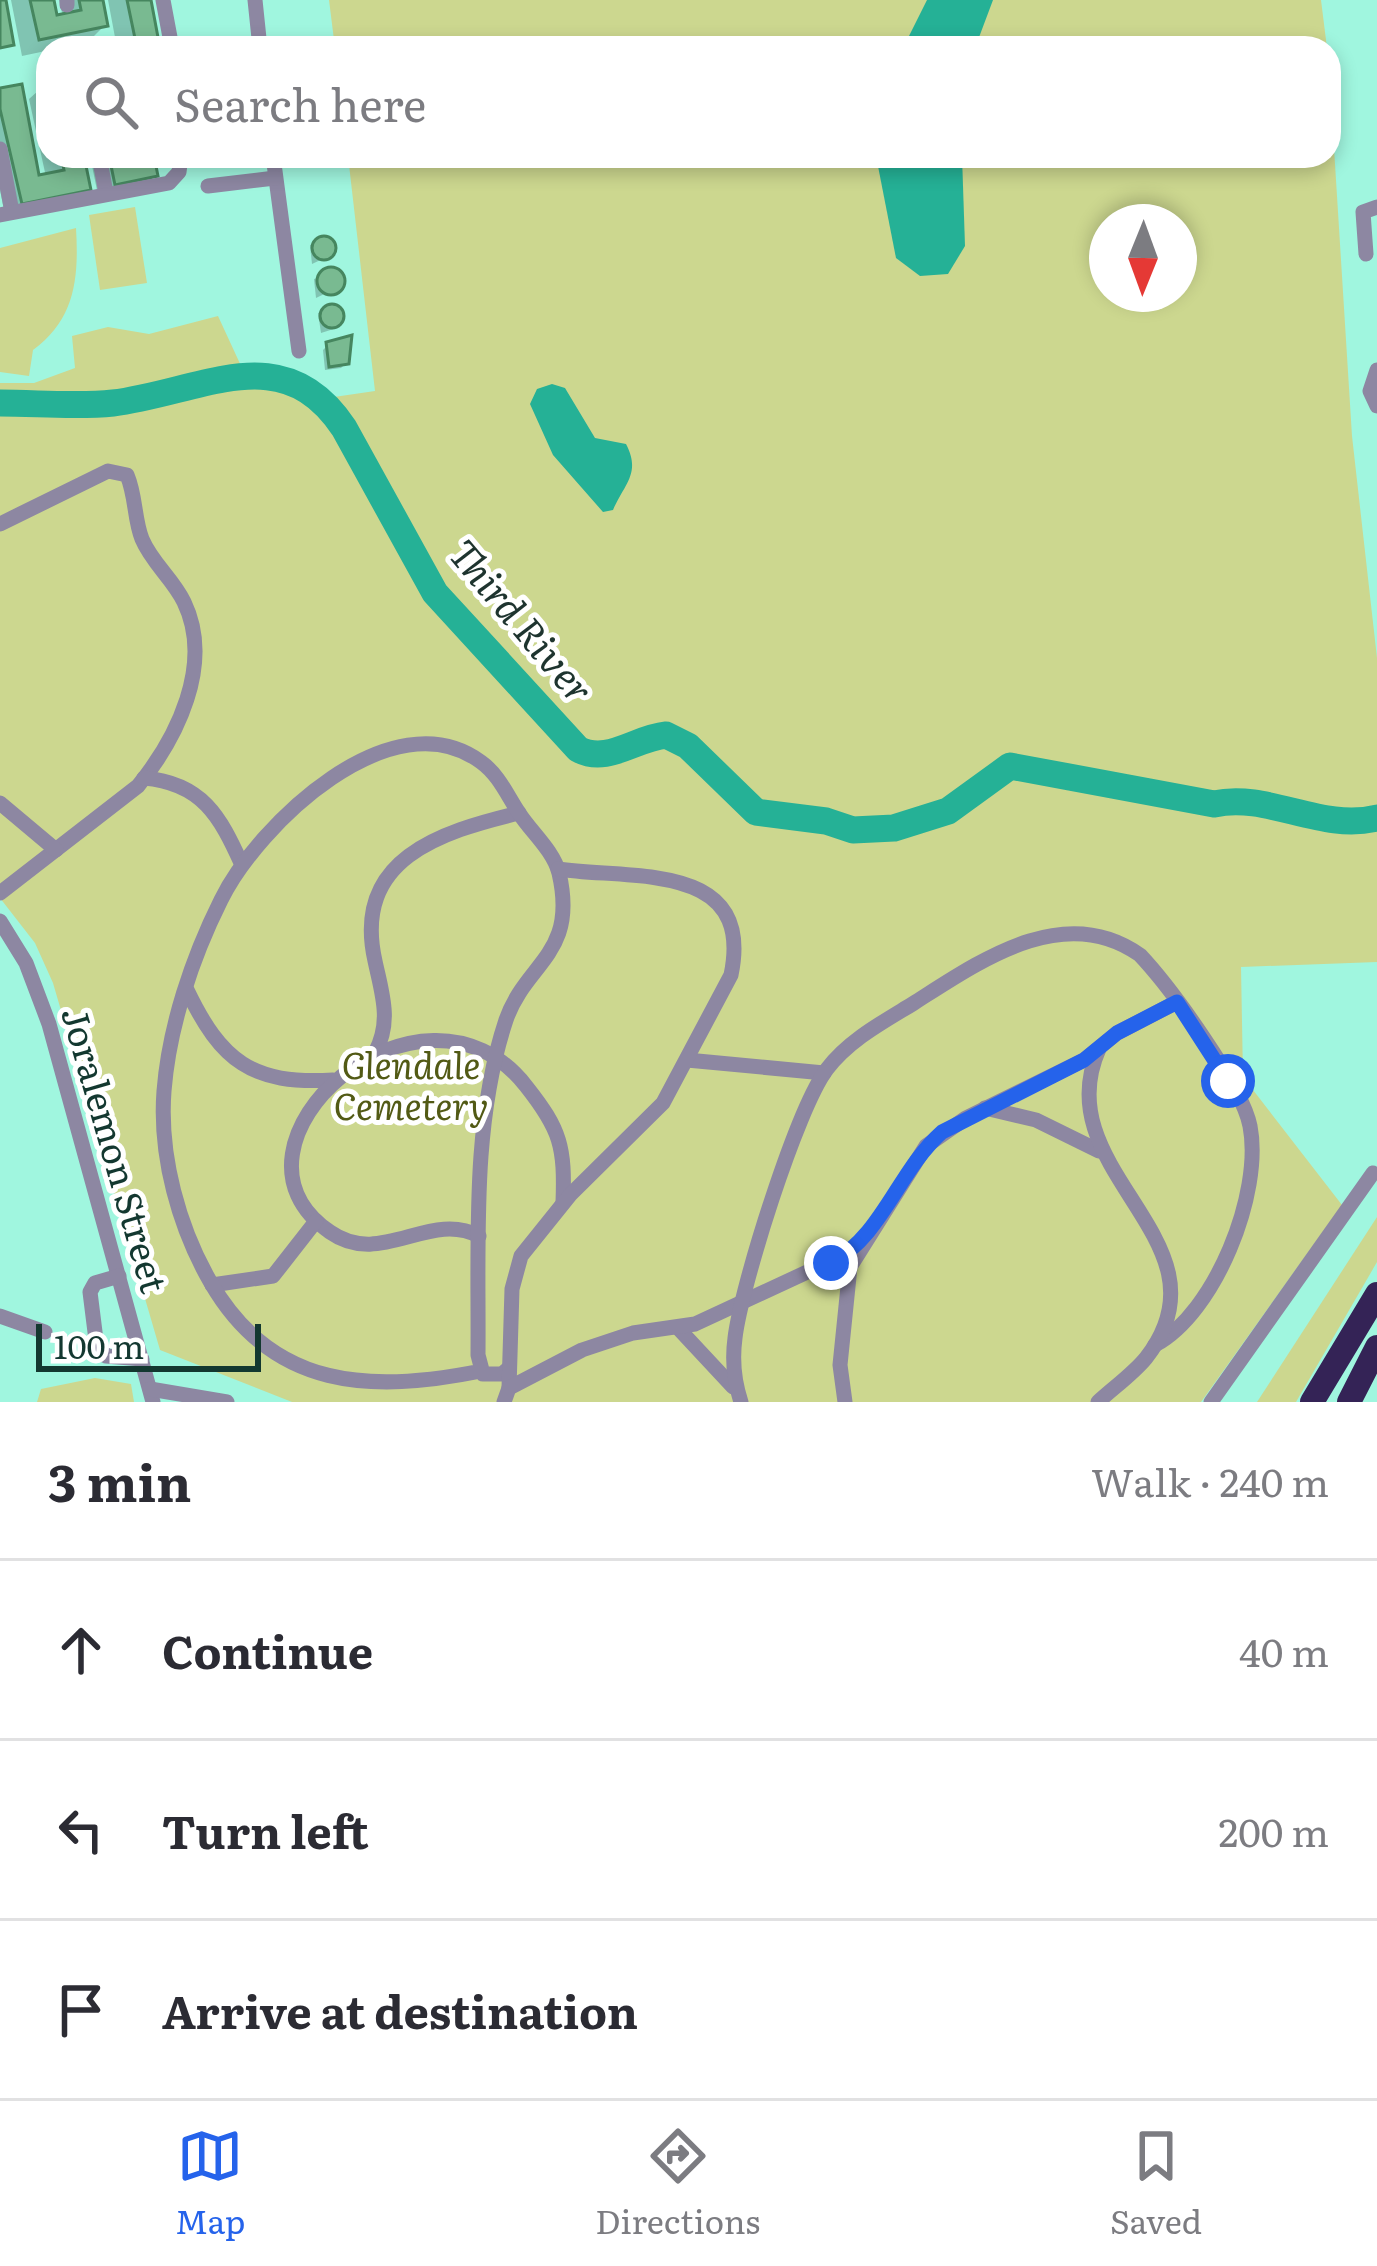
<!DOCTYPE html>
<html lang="en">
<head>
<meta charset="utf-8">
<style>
	:root { --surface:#fff; --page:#f7f7f7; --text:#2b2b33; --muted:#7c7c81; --line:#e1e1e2; --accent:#2563eb }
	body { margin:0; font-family:Literata,serif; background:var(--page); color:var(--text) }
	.compass { position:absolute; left:1089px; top:204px; width:108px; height:108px; border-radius:50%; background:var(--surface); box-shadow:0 6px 18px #0003; rotate:181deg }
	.scale { position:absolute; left:36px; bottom:30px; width:225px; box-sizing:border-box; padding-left:12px; border:6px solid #133830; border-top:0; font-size:33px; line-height:42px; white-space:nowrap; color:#133830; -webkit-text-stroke:9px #fff; paint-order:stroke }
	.stop { position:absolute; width:36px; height:36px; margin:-27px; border:9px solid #2563eb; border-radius:50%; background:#fff }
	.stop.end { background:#2563eb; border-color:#fff; box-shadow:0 3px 12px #0008 }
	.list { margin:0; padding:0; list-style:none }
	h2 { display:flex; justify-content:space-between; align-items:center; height:156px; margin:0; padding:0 48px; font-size:51px }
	h2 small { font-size:39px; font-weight:400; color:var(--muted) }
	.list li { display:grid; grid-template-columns:78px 1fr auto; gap:36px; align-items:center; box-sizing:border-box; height:180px; padding:0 48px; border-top:3px solid var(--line) }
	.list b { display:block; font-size:45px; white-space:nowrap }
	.list em { font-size:39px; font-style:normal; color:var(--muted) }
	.icon { flex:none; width:66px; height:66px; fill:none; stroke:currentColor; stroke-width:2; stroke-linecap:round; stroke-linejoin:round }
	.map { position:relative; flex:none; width:1377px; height:1402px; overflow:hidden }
	.search { position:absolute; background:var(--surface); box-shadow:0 6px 18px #0003; left:36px; right:36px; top:36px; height:132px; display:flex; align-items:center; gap:30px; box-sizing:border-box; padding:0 42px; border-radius:36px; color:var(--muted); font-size:45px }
	.sheet { height:696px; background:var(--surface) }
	nav { display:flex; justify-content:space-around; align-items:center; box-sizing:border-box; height:168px; border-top:3px solid var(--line); background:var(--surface); font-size:33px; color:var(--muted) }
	nav a { display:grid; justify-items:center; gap:6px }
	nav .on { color:var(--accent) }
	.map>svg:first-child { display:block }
	.green { fill:#ccd78f; fill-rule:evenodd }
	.water { fill:#25b196 }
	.shadow { fill:#0003 }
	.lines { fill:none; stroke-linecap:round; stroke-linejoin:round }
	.river { stroke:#25b196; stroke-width:27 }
	.building { fill:#79ba91; stroke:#46865f; stroke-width:3 }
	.minor { stroke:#8d87a2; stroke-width:15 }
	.highway { stroke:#342356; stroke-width:24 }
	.route { stroke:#2563eb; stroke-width:15 }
	.labels { text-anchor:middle; stroke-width:10; stroke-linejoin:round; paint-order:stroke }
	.park-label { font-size:36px; font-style:italic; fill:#525a15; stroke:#fff }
	.street-label { font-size:36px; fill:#133830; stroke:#fff }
	.water-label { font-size:39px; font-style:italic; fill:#1e342f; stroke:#fff }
</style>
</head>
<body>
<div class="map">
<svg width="1377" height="1402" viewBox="0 0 1377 1402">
	<rect width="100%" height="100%" fill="#a0f6df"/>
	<g class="green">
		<path d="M329 0H1321L1327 48H335Z"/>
		<path d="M1329 68 1352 436 1377 658V962L1241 967 1243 1077 1342 1205 1201 1402H292L160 1350 53 983 35 943 0 898V383H34L75 368 72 336 108 327 149 334 218 316 242 368 293 371 334 397 375 391 348 156H1329ZM1107 222H1179V294H1107Z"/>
		<path d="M135 207 147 283 100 290 89 215Z"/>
		<path d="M76 228C79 279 75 319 33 350L29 376 0 372V248Z"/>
		<path d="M1377 1217V1262L1296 1402H1257Z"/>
		<path d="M95 1378 131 1384 134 1402H37L41 1389Z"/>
	</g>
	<g class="water">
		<path d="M927 0H993L975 48H903Z"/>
		<path d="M876 156H962L965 246 948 274 920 276 896 258Z"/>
		<path d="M552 384 565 388 595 438 626 444C641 473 625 483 613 510L603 512 553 455 530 404 537 389Z"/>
	</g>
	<g class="shadow">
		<path d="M11 0H51L54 18 63 17 59 0H100L105 25 88 42 22 56Z"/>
		<path d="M108 0H146L156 48H117Z"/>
		<path d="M48 82V156H81L88 189 71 206 6 220 0 190V91L37 179 46 177 29 99Z"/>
		<path d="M90 156H131L155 175 138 193 99 200Z"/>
		<path d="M329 238 331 255 312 264 310 245Z"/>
		<path d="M341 272 343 285 316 298 314 279Z"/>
		<path d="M338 307 340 327 321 333 318 313Z"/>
		<path d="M328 345 346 363 341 368 325 370 323 350Z"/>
	</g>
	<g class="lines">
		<path class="river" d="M0 403C37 403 77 407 113 403 202 392 283 336 344 428L435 593 578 749C607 765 635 738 666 735L688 746 756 812 826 821 853 830 894 828 948 811 1010 766 1214 804C1268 792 1321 832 1377 818"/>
	</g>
	<g class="building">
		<path d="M0 0H6L14 45 0 48Z"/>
		<path d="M30 0H54L57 15 81 10 79 0H103L108 26 39 40Z"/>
		<path d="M127 0H151L160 48H137Z"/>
		<path d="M22 84 39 175 64 170 61 156H84L91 190 22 204 0 109V88Z"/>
		<path d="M109 156H154L158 176 115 185Z"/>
		<circle cx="324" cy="248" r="12"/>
		<circle cx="331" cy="281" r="14"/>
		<circle cx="332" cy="316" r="12"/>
		<path d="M352 335 349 364 329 367 326 342Z"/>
	</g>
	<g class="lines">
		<g class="minor">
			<path d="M67 0V5"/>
			<path d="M163 0 172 48"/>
			<path d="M255 0 260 48"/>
			<path d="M0 149 12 212"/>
			<path d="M99 156 106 193"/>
			<path d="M273 156 299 351"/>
			<path d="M208 186 275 178"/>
			<path d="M0 215 169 183 179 172 181 156"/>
			<path d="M1366 254 1363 212 1377 207"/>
			<path d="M1377 370 1370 391 1377 406"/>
			<path d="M0 524 108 471 127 475C136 496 134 519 142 539 152 563 173 579 184 602 214 664 177 738 138 786L0 893"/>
			<path d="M144 778C202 783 220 816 242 865"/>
			<path d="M0 803 56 850"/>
			<path d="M0 921 26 963 49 1024 153 1402"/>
			<path d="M187 990C221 1061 252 1085 333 1080"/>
			<path d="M375 1053C392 1021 382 994 375 961 352 859 440 832 519 813"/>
			<path d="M687 1060 824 1073"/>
			<path d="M985 1108 1036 1120 1099 1151"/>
			<path d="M479 1236C429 1210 381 1268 330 1232 203 1145 422 953 526 1086 561 1130 565 1147 563 1203"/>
			<path d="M119 1276 95 1283 90 1292 96 1340 106 1356 142 1359"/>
			<path d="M212 1285 273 1276 316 1221"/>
			<path d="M0 1316 45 1332"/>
			<path d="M678 1328 733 1387"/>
			<path d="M481 1371C372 1393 273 1390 211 1283 179 1228 159 1156 164 1091 169 1027 192 958 221 900 258 825 392 696 481 762 499 775 507 795 519 813 531 832 553 850 559 873 578 955 526 962 506 1020 471 1125 479 1245 478 1355L483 1374H502L509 1368"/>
			<path d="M509 1388 512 1289 521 1256 570 1195 663 1103 731 975C755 860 630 880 558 869"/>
			<path d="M150 1389 227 1402"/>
			<path d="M504 1402 509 1388 582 1350 633 1333 695 1324 859 1248"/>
			<path d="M741 1402C734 1381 732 1360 735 1338 741 1287 797 1108 827 1069 849 1040 883 1022 914 1003 980 961 1064 901 1140 955 1170 987 1242 1085 1250 1126 1263 1193 1215 1313 1155 1345"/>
			<path d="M845 1402 840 1365 850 1267 926 1146 966 1118 1084 1060 1117 1033 1177 1002"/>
			<path d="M1098 1402C1113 1388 1133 1374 1146 1358 1237 1241 1044 1172 1099 1049"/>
			<path d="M1211 1402 1373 1173"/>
		</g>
		<g class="highway">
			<path d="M1312 1402 1377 1294"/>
			<path d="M1349 1402 1377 1347"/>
		</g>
	</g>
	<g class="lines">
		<path class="route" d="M831 1263C883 1235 898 1171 942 1132L1084 1060 1117 1033 1177 1002 1228 1081"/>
	</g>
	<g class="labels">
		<g class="park-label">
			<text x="411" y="1079">Glendale<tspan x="411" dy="41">Cemetery</tspan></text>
		</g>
		<g class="street-label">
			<text transform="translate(114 1150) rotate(74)" y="13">Joralemon Street</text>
		</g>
		<g class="water-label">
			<text transform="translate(521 622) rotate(50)" y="14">Third River</text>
		</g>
	</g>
</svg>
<svg class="compass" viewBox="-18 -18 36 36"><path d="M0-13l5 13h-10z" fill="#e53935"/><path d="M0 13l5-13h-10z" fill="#7c7c81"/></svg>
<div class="scale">100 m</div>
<div class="stop" style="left:1228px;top:1081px"></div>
<div class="stop end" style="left:831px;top:1263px"></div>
<div class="search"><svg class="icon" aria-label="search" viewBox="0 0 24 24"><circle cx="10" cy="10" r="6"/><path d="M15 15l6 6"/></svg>Search here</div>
</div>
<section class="sheet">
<h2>3 min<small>Walk · 240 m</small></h2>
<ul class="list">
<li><svg class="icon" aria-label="ahead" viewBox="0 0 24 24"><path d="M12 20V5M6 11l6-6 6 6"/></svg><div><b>Continue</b></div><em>40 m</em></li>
<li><svg class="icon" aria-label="left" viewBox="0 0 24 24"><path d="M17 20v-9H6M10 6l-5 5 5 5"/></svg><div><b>Turn left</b></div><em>200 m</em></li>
<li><svg class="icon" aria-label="arrive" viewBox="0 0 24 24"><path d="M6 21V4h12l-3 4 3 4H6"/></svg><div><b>Arrive at destination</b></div></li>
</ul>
</section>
<nav>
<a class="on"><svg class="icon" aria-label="map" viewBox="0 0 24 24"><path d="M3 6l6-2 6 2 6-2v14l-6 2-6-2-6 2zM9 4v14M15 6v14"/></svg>Map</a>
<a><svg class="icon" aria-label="directions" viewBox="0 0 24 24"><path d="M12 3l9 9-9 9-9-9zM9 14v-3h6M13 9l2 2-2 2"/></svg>Directions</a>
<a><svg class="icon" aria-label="saved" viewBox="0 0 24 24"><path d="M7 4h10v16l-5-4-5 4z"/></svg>Saved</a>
</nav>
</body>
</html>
